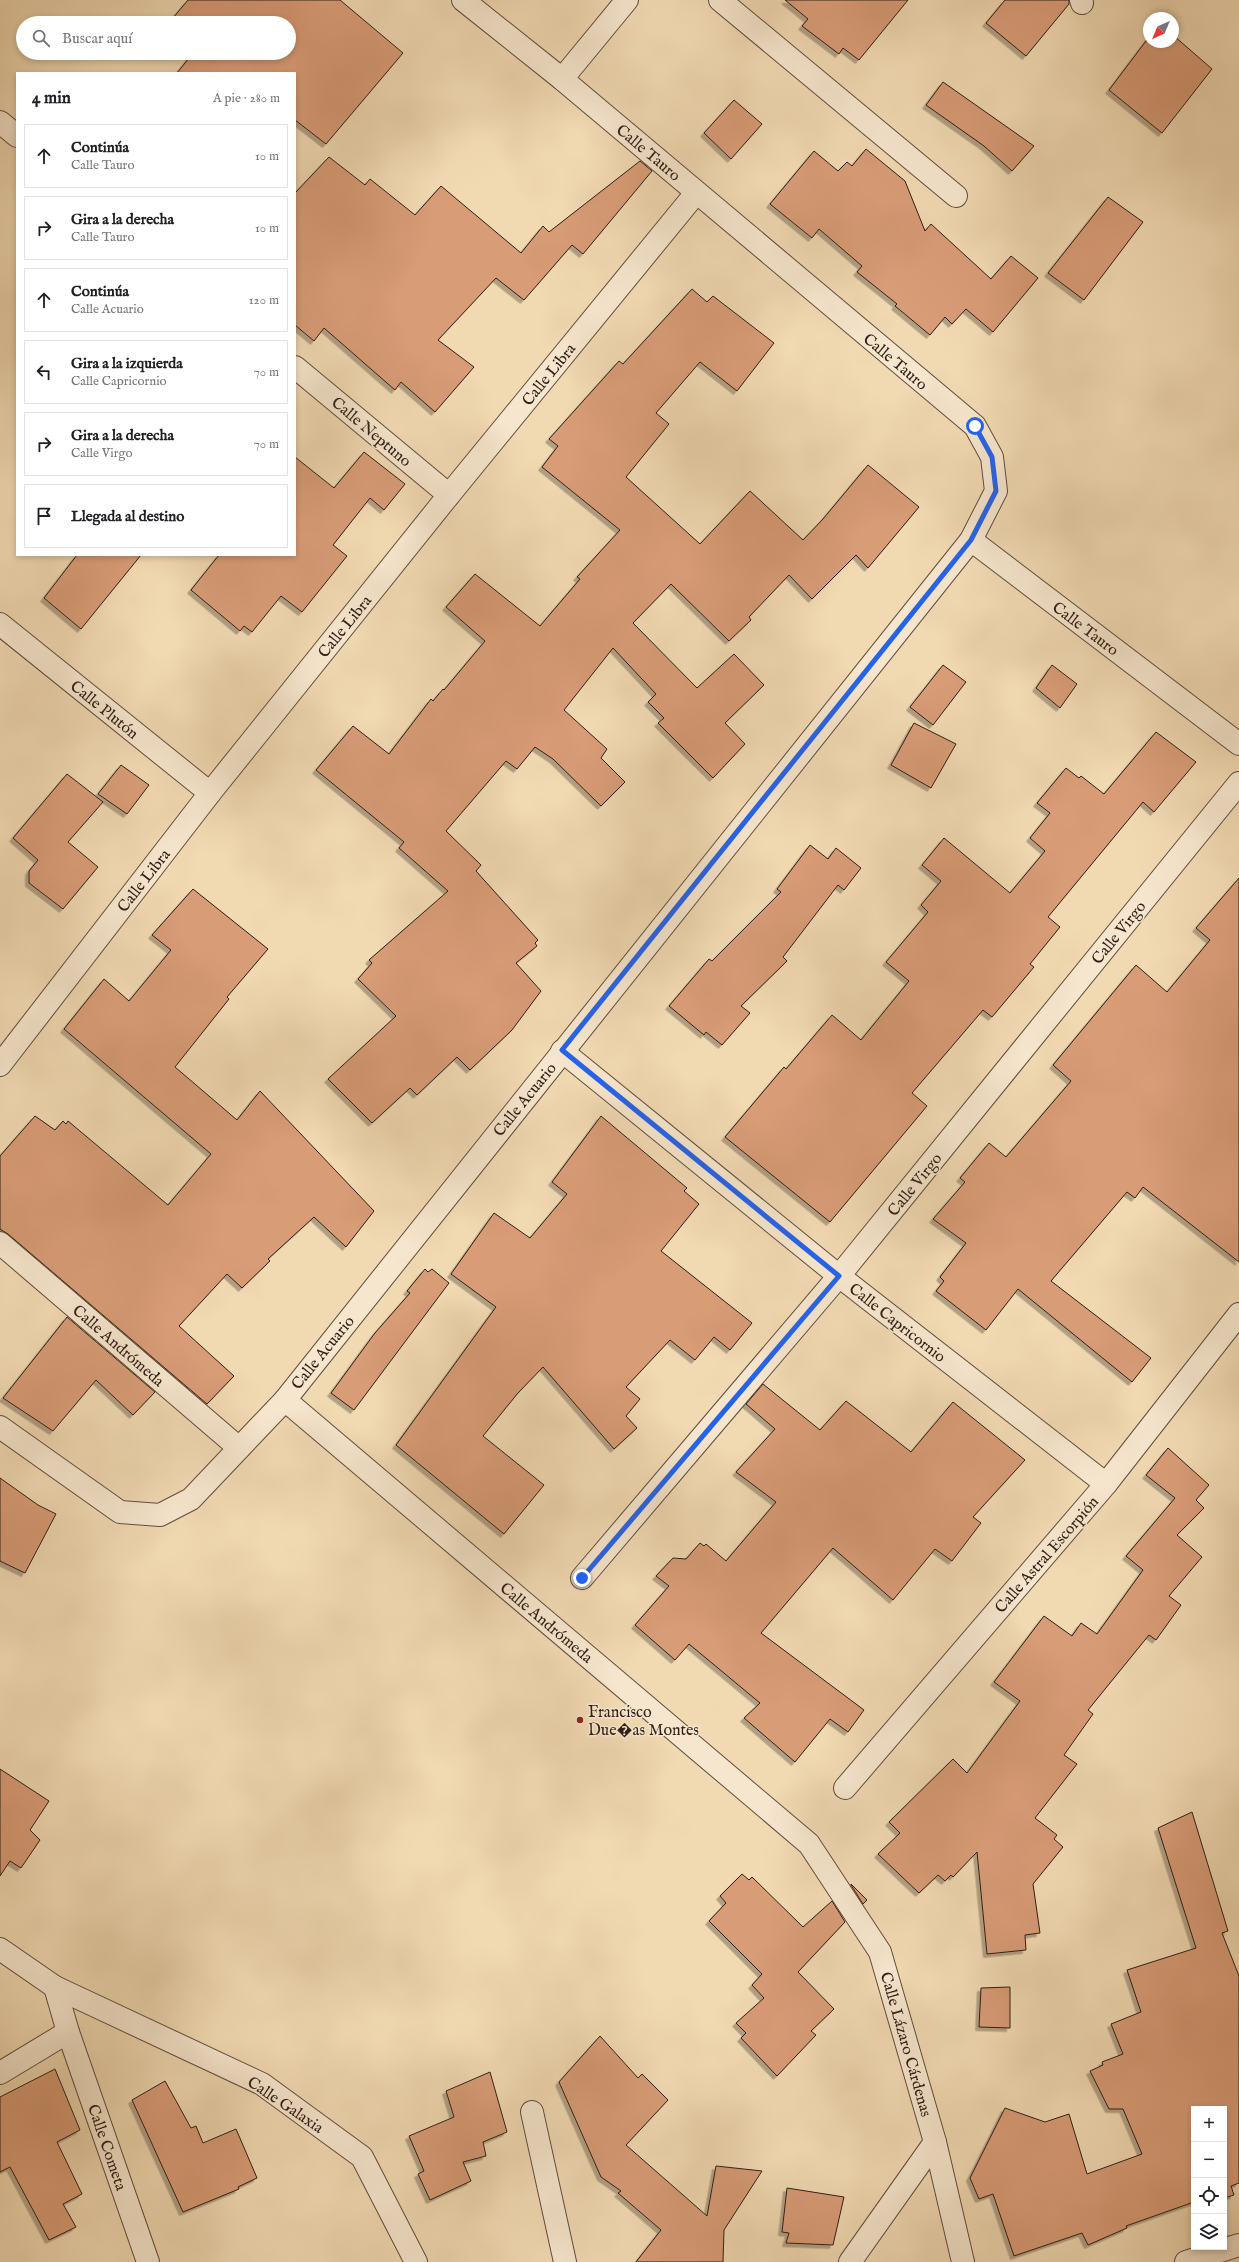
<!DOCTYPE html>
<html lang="es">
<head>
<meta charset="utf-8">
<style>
	:root { --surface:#fff; --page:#f6f6f6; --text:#202124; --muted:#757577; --line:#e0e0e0 }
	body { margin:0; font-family:"IM FELL English",serif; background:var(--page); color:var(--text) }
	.controls { position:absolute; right:12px; bottom:12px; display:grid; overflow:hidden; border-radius:0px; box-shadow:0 2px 6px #0003 }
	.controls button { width:36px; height:36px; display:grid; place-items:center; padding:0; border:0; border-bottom:1px solid var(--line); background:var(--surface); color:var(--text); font:20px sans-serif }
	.compass { position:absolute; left:1143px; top:12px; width:36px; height:36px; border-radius:50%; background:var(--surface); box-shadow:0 2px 6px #0003; rotate:224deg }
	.stop { position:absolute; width:12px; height:12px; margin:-9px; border:3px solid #2563eb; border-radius:50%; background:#fff }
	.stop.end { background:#2563eb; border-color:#fff; box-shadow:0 1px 4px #0008 }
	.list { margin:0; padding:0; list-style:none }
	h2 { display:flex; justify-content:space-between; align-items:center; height:52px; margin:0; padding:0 16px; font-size:17px }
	h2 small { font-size:13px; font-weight:400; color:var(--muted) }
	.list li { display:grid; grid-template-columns:26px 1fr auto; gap:12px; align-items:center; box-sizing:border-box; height:64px; margin:0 8px 8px; padding:0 8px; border:1px solid var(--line); border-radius:0px }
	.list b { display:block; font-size:15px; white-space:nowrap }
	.list p { margin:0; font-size:13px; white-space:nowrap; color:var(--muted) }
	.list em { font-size:13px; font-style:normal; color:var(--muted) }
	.icon { flex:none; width:22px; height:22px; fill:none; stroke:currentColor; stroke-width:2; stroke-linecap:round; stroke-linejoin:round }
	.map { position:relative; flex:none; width:1239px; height:2262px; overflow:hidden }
	.search { position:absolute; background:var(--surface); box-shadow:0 2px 6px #0003; left:16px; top:16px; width:280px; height:44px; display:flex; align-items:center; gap:10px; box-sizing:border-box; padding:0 14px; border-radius:22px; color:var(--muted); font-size:15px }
	.panel { position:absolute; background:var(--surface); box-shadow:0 2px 6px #0003; left:16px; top:72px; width:280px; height:484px; border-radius:0px }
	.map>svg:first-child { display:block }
	.building { fill:#d89c77; stroke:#2f1e14; filter:url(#shadow) }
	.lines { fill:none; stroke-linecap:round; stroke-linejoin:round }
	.minor-casing { stroke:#604d3c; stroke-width:24 }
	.minor { stroke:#f6e6cd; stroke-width:22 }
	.route { stroke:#2563eb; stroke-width:5 }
	.poi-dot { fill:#8f2418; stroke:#f6e6cd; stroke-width:1.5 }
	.labels { text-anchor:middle; stroke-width:3; stroke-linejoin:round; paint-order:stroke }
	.street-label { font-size:16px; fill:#2f1e14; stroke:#f6e6cd }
	.poi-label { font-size:16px; fill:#2f1e14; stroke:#f6e6cd; text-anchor:start }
</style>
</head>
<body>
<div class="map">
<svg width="1239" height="2262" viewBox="0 0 1239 2262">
	<defs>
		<filter id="shadow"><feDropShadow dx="-3.5" dy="3.5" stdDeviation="0" flood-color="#0004"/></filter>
	</defs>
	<rect width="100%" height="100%" fill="#f1d9b2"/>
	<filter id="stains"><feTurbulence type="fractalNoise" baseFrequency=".005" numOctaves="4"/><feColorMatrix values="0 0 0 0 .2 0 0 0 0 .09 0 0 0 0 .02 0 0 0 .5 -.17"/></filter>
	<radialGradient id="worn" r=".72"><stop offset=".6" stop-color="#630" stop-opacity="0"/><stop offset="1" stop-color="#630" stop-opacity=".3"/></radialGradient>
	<g class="building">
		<path d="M188 0H340L403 53 326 144 295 120V73H177L193 53H289V23H176L172 19Z"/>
		<path d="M785 0H908L859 60 843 48 839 54 802 26 808 19Z"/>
		<path d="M1005 0H1069V4L1026 56 986 23Z"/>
		<path d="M1173 35 1212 69 1162 133 1109 90 1149 37V42H1173Z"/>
		<path d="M943 82 1034 146 1012 171 984 146 926 105Z"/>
		<path d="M734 100 762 124 731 159 704 133Z"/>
		<path d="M866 149 905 181 925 231 931 224 991 279 1011 256 1038 278 993 332 966 309 952 324 945 317 930 335 895 306 897 304 857 272 862 266 819 229 812 238 770 204 814 151 838 171 847 162 852 166Z"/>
		<path d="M329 157 365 185 370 179 415 215 441 186 521 253 543 226 549 232 640 161 652 171 583 254 572 245 524 300 496 278 438 340 474 367 435 412 401 382 395 390 324 328 314 341 295 325V193Z"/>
		<path d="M1108 197 1143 222 1084 300 1048 273Z"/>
		<path d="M692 289 707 302 713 296 774 343 737 391 700 362 656 413 669 424 626 477 700 544 750 491 803 540 823 519 868 465 919 507 868 568 856 555 812 599 789 575 749 617 751 620 729 641 671 584 633 623 697 688 734 654 764 685 725 723 745 744 713 778 658 723 664 718 648 702 656 694 613 648 564 710 607 749 601 758 625 782 601 806 553 759 535 747 517 769 506 761 446 831 481 865 476 871 538 940 535 943 537 946 516 963 541 991 512 1030 470 1070 457 1057 417 1095 410 1088 372 1123 328 1079 396 1016 358 979 372 963 369 960 448 891 399 848 404 842 316 770 353 726 389 754 431 699 433 701 443 689 444 690 485 641 446 607 475 574 540 626 580 579 577 577 620 530 542 467 558 446 549 439 619 361 623 364Z"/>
		<path d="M364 452 405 484 384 510 370 498 333 545 347 556 302 612 281 596 252 632 244 626 240 631 191 590 219 555H295V457L334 488Z"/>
		<path d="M77 555H141L81 629 44 598Z"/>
		<path d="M943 665 966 682 933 725 910 707Z"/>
		<path d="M1052 665 1077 684 1060 708 1036 688Z"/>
		<path d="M914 723 956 744 931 788 891 765Z"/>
		<path d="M1156 732 1196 762 1154 812 1143 802 1048 917 1060 927 1030 964 1034 967 992 1017 983 1010 912 1093 927 1106 830 1222 725 1137 784 1067 786 1069 832 1015 861 1040 909 981 886 962 928 912 921 905 941 881 922 865 944 838 1010 893 1045 851 1030 838 1050 813 1037 803 1066 768 1079 778 1081 776 1104 794Z"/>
		<path d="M121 765 149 785 127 814 98 794Z"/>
		<path d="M67 774 103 802 68 842 98 867 63 909 29 883V871L38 860 13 838Z"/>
		<path d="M810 845 828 859 836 848 861 868 844 890 838 885 783 957 787 961 741 1006 750 1013 722 1045 706 1032 704 1035 669 1006 709 959 712 961 781 892 777 889Z"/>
		<path d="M1239 878V1262L1143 1187 1135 1198 1127 1192 1051 1281 1151 1358 1132 1382 1018 1289 986 1330 936 1291 944 1281 940 1277 966 1243 933 1219 965 1182 960 1178 989 1143 1006 1157 1071 1081 1053 1065 1136 965 1167 992 1210 940 1196 928Z"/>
		<path d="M193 889 268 949 227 997 229 999 175 1067 237 1120 260 1091 374 1211 346 1247 314 1217 268 1259 270 1261 242 1288 227 1274 179 1326 234 1376 207 1404 8 1234 0 1229V1156L35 1116 55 1130 63 1121 66 1124 68 1121 168 1205 211 1154 64 1029 104 979 129 1001 171 950 152 935Z"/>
		<path d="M601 1116 687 1188 684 1191 699 1204 661 1251 752 1323 730 1350 714 1337 695 1360 670 1340 626 1387 640 1399 626 1416 637 1428 614 1449 543 1367 518 1393 483 1436 544 1485 504 1534 396 1445 496 1307 451 1274 494 1213 530 1238 567 1194 552 1182Z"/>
		<path d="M425 1269 428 1272 432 1269 449 1283 354 1410 331 1393 375 1333 410 1293 407 1291Z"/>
		<path d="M67 1317 155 1392 133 1415 96 1380 53 1431 3 1398Z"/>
		<path d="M763 1384 820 1430 846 1401 911 1452 953 1402 1025 1460 973 1517 981 1523 952 1561 935 1549 893 1600 833 1548 761 1633 864 1710 848 1732 830 1719 795 1762 744 1718 760 1703 689 1644 675 1660 635 1625 669 1586 656 1576 673 1558 686 1559 700 1543 704 1546 706 1544 726 1561 776 1502 736 1472 775 1429 746 1404Z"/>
		<path d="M1168 1448 1209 1485 1196 1500 1204 1508 1177 1535 1202 1557 1169 1596 1181 1605 1156 1640 1149 1635 1088 1710 1093 1714 1064 1755 1077 1764 1035 1818 1057 1835 1054 1839 1063 1847 1033 1884 1040 1933 1025 1935 1026 1950 987 1954 977 1852 953 1877 951 1875 945 1881 938 1875 919 1893 878 1854 900 1833 889 1822 953 1759 967 1773 1020 1701 994 1682 1044 1616 1072 1636 1081 1623 1097 1634 1143 1570 1126 1556 1175 1498 1146 1475Z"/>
		<path d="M0 1478 38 1505 56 1514 25 1573 0 1561Z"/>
		<path d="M0 1769 49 1801 30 1830 40 1840 21 1868 10 1861 0 1876Z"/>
		<path d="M1192 1812 1228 1931 1222 1933 1239 1976V2183L1231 2186 1234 2195 1224 2198V2109H1194V2202L1126 2226 1127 2228 1088 2245 1082 2233 1014 2256 993 2194 979 2199 970 2178 1005 2108 1045 2122 1069 2114 1087 2174 1142 2154 1123 2109H1109L1090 2071 1103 2065 1102 2062 1123 2054 1111 2024 1141 2012 1127 1970 1196 1948 1158 1828Z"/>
		<path d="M742 1874 749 1880 752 1877 803 1927 832 1901 845 1922 798 1972 834 2009 811 2031 816 2035 777 2076 741 2038 746 2033 736 2023 764 1998 752 1985 762 1974 709 1921 726 1903 720 1896Z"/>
		<path d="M851 1884 867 1900 863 1904 851 1885Z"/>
		<path d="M1010 1987V2028L979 2027 981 1988Z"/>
		<path d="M600 2036 638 2078 642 2074 668 2100 626 2145 707 2216 716 2166 762 2171 724 2230 723 2262H636L661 2230 618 2193 621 2191 601 2177 559 2082Z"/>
		<path d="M55 2069 80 2130 57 2142 82 2194 63 2204 76 2227 49 2240 10 2167 0 2172V2097Z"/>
		<path d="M490 2072 507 2132 483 2142 486 2156 463 2162 471 2181 430 2200 418 2174 424 2171 409 2136 454 2117 446 2091Z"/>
		<path d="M165 2081 191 2128 196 2126 203 2143 236 2129 257 2178 238 2187 239 2189 183 2212 132 2100Z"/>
		<path d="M787 2188 844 2197 833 2245 786 2243 789 2233 782 2232Z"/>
	</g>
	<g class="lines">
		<defs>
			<g id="minor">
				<path d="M720 0 956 196"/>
				<path d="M1081 0 1082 3"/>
				<path d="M562 79 627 0"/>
				<path d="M0 122 17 136"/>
				<path d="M295 367 449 495"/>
				<path d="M971 540 1239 744"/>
				<path d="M0 624 210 793"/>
				<path d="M562 1051 839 1276 1106 1484"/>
				<path d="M0 1065 210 793 449 495 696 193"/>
				<path d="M0 1243 239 1448"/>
				<path d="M285 1400 809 1844 880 1952 935 2142 963 2262"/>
				<path d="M0 1427 120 1512 160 1515 191 1499 285 1400 971 540 996 491 992 457 975 426 562 79 463 0"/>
				<path d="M582 1578 839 1276 1239 783"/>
				<path d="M845 1788 1106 1484 1239 1314"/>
				<path d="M0 1949 55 1987 262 2084 362 2157 416 2262"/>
				<path d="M68 2032 148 2262"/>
				<path d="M0 2073 68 2032 55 1987"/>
				<path d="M532 2112 565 2262"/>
				<path d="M850 2262 935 2142"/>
				<path d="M1186 2262 1239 2245"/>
			</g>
		</defs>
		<use href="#minor" class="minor-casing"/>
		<use href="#minor" class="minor"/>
	</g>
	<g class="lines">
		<path class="route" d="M582 1578 839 1276 562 1050 971 540 996 491 992 457 975 426"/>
	</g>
	<circle class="poi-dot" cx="580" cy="1720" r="4"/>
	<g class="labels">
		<g class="street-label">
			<text transform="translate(649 152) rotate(40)" y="6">Calle Tauro</text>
			<text transform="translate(896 361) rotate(40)" y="6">Calle Tauro</text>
			<text transform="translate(548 374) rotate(-51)" y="6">Calle Libra</text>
			<text transform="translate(372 431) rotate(40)" y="6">Calle Neptuno</text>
			<text transform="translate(344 626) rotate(-51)" y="6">Calle Libra</text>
			<text transform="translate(1086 628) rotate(37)" y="6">Calle Tauro</text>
			<text transform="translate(105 709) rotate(39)" y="6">Calle Plutón</text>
			<text transform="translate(143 880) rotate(-52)" y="6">Calle Libra</text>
			<text transform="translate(1118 932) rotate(-51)" y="6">Calle Virgo</text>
			<text transform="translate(524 1099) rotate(-51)" y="6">Calle Acuario</text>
			<text transform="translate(914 1184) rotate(-51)" y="6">Calle Virgo</text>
			<text transform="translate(898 1322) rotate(38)" y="6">Calle Capricornio</text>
			<text transform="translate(119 1345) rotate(41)" y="6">Calle Andrómeda</text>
			<text transform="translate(322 1352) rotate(-51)" y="6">Calle Acuario</text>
			<text transform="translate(1046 1554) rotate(-49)" y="6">Calle Astral Escorpión</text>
			<text transform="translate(547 1622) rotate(40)" y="6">Calle Andrómeda</text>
			<text transform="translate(907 2044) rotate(74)" y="6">Calle Lázaro Cárdenas</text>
			<text transform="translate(286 2104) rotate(34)" y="6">Calle Galaxia</text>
			<text transform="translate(108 2147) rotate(71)" y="6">Calle Cometa</text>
		</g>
		<g class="poi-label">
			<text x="588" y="1717">Francisco<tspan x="588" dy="18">Due�as Montes</tspan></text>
		</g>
	</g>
	<rect width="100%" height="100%" filter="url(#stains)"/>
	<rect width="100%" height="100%" fill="url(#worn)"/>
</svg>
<div class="controls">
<button>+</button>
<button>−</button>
<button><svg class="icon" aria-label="locate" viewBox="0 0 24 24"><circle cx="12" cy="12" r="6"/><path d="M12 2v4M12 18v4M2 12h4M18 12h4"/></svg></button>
<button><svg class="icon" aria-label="layers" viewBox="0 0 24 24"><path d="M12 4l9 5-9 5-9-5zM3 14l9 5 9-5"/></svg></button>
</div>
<svg class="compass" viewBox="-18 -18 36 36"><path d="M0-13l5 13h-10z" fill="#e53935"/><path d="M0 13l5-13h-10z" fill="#757577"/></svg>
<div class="stop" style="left:975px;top:426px"></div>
<div class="stop end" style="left:582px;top:1578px"></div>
<div class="search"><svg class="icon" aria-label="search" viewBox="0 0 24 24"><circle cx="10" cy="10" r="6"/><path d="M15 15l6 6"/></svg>Buscar aquí</div>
<section class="panel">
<h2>4 min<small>A pie · 280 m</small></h2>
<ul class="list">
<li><svg class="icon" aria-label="ahead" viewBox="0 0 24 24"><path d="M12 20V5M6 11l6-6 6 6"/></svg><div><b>Continúa</b><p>Calle Tauro</p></div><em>10 m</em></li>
<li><svg class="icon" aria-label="right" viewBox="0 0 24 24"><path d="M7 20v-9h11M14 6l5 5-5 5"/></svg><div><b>Gira a la derecha</b><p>Calle Tauro</p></div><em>10 m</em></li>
<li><svg class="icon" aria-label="ahead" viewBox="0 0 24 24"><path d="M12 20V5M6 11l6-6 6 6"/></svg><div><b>Continúa</b><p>Calle Acuario</p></div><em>120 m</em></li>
<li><svg class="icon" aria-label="left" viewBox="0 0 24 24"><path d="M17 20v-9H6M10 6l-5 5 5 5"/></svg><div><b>Gira a la izquierda</b><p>Calle Capricornio</p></div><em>70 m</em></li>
<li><svg class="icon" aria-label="right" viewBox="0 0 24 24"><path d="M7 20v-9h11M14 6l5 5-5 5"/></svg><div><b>Gira a la derecha</b><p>Calle Virgo</p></div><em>70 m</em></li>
<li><svg class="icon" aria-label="arrive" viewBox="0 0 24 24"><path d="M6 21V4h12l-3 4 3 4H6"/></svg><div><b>Llegada al destino</b></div></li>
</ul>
</section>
</div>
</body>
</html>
